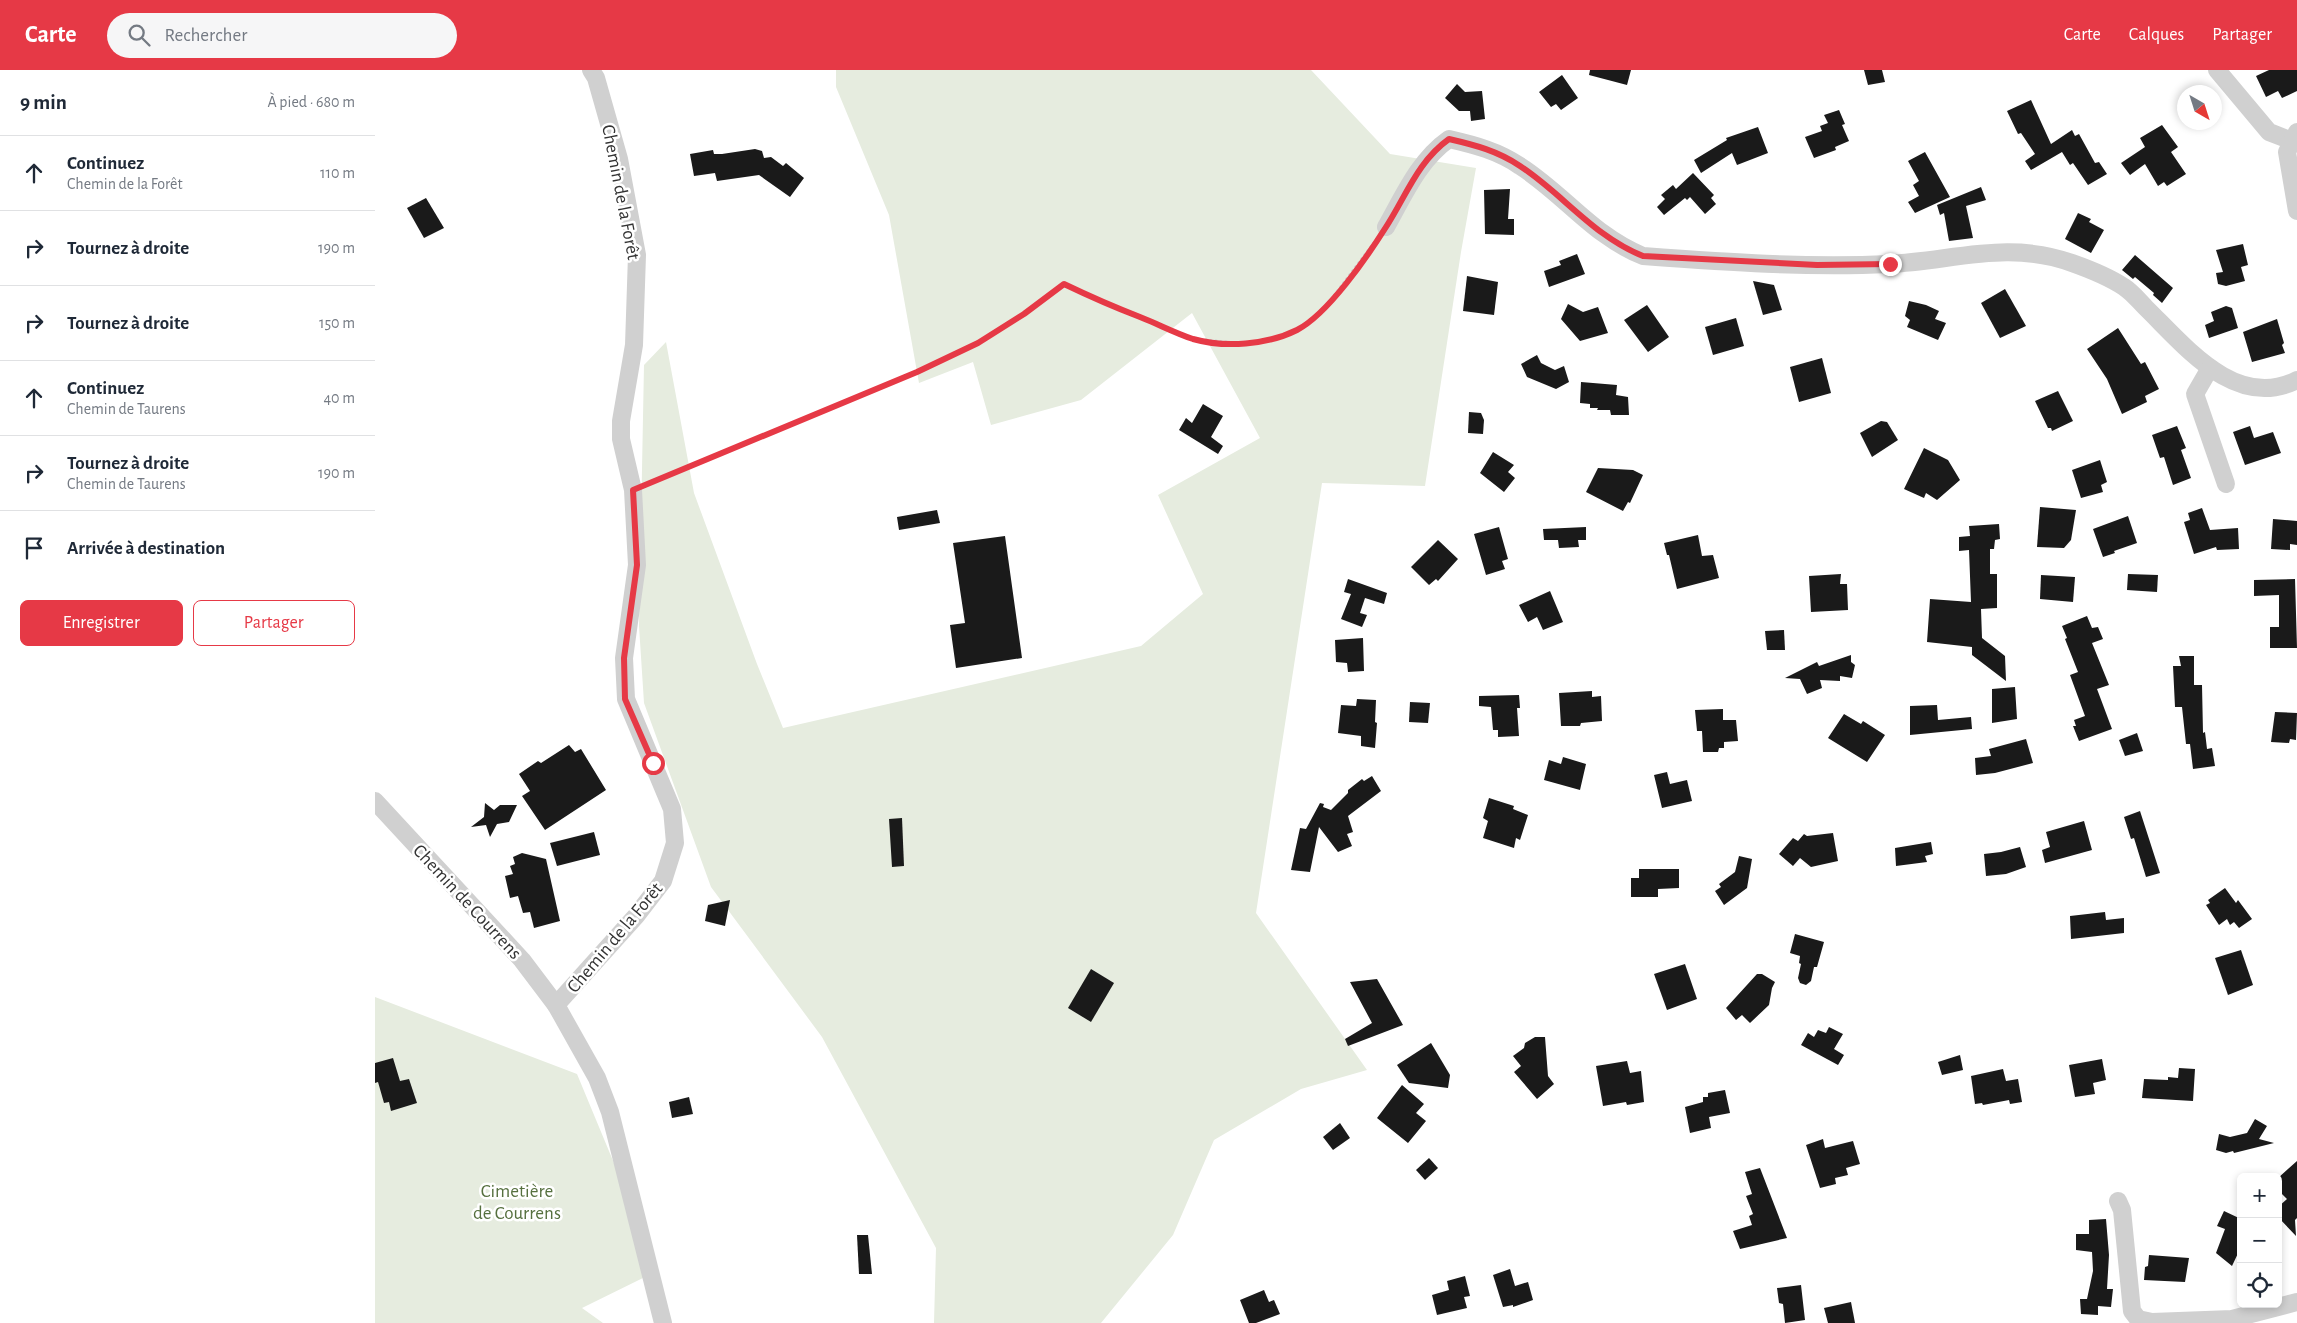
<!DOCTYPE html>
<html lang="fr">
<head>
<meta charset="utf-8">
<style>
	:root { --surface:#fff; --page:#f6f6f7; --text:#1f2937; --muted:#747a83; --line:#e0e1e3; --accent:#e63946 }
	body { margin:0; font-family:"Alegreya Sans",sans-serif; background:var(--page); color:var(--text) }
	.controls { position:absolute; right:15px; bottom:15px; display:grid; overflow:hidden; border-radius:8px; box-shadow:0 2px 8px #0003 }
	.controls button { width:45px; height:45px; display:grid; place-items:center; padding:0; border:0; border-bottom:1px solid var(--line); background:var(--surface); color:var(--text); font:25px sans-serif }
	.compass { position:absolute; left:1802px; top:15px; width:45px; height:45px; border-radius:50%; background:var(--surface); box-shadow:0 2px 8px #0003; rotate:141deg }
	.stop { position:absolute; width:15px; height:15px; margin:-11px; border:4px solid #e63946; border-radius:50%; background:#fff }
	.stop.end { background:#e63946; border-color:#fff; box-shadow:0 1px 5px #0008 }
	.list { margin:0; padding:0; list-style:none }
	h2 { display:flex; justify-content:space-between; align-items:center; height:65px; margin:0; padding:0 20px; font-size:21px }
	h2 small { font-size:16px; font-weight:400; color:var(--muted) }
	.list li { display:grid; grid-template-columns:32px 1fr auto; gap:15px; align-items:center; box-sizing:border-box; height:75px; padding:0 20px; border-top:1px solid var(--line) }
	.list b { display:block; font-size:19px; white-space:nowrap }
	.list p { margin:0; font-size:16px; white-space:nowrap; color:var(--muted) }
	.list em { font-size:16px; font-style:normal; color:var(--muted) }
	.actions { display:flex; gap:10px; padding:15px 20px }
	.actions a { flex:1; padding:11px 0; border:1px solid var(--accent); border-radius:8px; text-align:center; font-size:18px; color:var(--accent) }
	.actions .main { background:var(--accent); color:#fff }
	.icon { flex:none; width:28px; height:28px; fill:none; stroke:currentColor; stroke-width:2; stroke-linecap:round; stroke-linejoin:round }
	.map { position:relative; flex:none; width:1922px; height:1253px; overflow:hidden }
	header { display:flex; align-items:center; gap:30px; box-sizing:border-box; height:70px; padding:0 25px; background:var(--accent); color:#fff }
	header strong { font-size:24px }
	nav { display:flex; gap:28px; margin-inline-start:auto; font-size:18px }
	.search { width:350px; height:45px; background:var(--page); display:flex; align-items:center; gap:12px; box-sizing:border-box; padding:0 18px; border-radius:28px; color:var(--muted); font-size:19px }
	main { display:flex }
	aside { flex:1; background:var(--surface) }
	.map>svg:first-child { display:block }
	.green { fill:#e6ecdf }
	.building { fill:#1a1a1a }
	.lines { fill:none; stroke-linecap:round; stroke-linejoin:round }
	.path { stroke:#cdcdcd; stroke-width:3; stroke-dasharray:2.5 2.5; stroke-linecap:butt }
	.minor { stroke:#d0d0d0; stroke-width:18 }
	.route { stroke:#e63946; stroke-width:6 }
	.labels { text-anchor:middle; stroke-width:5; stroke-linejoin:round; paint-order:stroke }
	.street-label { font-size:19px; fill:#333; stroke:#fff }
	.park-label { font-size:19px; fill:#56703f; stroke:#fff }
</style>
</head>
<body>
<header>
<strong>Carte</strong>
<div class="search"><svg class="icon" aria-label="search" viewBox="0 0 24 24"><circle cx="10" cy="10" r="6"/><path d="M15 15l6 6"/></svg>Rechercher</div>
<nav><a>Carte</a><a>Calques</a><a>Partager</a></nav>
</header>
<main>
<aside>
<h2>9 min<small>À pied · 680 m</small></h2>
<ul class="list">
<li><svg class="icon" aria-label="ahead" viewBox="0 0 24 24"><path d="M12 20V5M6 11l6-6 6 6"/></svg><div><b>Continuez</b><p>Chemin de la Forêt</p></div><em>110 m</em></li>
<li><svg class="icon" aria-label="right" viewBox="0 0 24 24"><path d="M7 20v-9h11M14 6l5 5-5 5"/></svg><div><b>Tournez à droite</b></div><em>190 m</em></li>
<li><svg class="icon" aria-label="right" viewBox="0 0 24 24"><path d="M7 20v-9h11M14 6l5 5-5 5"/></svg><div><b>Tournez à droite</b></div><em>150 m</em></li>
<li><svg class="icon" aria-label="ahead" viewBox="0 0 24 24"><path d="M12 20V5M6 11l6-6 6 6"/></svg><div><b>Continuez</b><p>Chemin de Taurens</p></div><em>40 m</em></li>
<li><svg class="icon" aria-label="right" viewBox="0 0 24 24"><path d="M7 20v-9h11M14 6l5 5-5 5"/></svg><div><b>Tournez à droite</b><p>Chemin de Taurens</p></div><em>190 m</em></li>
<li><svg class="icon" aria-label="arrive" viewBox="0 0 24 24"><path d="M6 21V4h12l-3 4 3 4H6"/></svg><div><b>Arrivée à destination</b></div></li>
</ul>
<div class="actions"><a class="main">Enregistrer</a><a>Partager</a></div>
</aside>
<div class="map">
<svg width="1922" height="1253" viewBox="0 0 1922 1253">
	<rect width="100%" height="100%" fill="#fff"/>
	<g class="green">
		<path d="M461 0H936L1015 84 1101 98 1086 182 1050 416 947 413 881 843 992 1000 926 1019 839 1070 798 1165 726 1253H559L561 1178 447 967 336 817 269 633 264 556 269 295 291 272 319 423 382 594 408 658 766 576 828 524 783 425 885 368 817 243 706 330 616 355 598 292 544 313 514 145 461 17Z"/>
		<path d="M0 927 202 1004 246 1110 272 1206 207 1238 228 1253H0Z"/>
	</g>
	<g class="building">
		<path d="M1215 0H1256L1252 15 1214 5Z"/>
		<path d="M1489 0H1507L1510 12 1493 15Z"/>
		<path d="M1894 0H1922V21L1907 28 1903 21 1891 27 1881 6Z"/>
		<path d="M1187 5 1203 28 1186 40 1181 34 1176 37 1164 22Z"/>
		<path d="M1082 14 1090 22 1107 21 1110 49 1096 51 1095 41H1084L1070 28Z"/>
		<path d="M1656 30 1676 74 1697 60 1700 66 1704 64 1720 93 1724 92 1732 104 1713 115 1698 93 1695 95 1687 82 1656 100 1650 91 1660 84 1646 63 1643 64 1632 41Z"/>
		<path d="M1464 40 1470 54 1467 55 1474 71 1460 77 1461 80 1439 88 1430 67 1447 61 1445 56 1453 53 1449 45Z"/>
		<path d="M1787 55 1803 77 1796 82 1811 104 1792 116 1789 112 1783 116 1770 94 1755 105 1746 93 1770 77 1765 68Z"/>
		<path d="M1383 57 1393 83 1362 95 1357 83 1326 103 1319 90 1352 70 1351 68Z"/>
		<path d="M380 79 387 81 389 88 396 87 408 96 411 93 429 108 415 127 384 105 342 111 340 103 319 106 315 84 338 80 339 84H347Z"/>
		<path d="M1550 82 1575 127 1540 143 1533 132 1544 126 1538 115 1544 111 1533 91Z"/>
		<path d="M1318 103 1339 125 1336 128 1341 134 1330 144 1315 127 1312 130 1310 128 1289 145 1282 137 1290 129 1286 125 1298 115 1301 119Z"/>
		<path d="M1606 117 1611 130 1591 136 1598 168 1574 171 1569 143 1565 145 1562 135Z"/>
		<path d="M1135 119 1133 149H1139V165L1110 164 1109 120Z"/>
		<path d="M51 128 69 158 49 168 32 138Z"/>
		<path d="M1703 143 1716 149 1714 152 1729 160 1716 183 1690 169Z"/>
		<path d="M1868 174 1873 195 1866 197 1870 211 1851 216 1843 214 1841 203 1848 202 1841 180Z"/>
		<path d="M1202 184 1210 204 1174 217 1169 201 1186 195 1184 191Z"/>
		<path d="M1760 185 1798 218 1787 233 1778 225 1779 223 1760 207 1758 209 1747 200Z"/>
		<path d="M1092 206 1123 212 1119 245 1088 241Z"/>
		<path d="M1378 211 1399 215 1407 240 1388 245Z"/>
		<path d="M1630 219 1651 256 1625 268 1606 233Z"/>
		<path d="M1534 231 1551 235 1564 241 1560 249 1571 253 1563 270 1532 257 1535 250 1530 246Z"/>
		<path d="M1193 234 1208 242 1223 237 1233 263 1205 271 1186 249Z"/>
		<path d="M1272 235 1294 267 1273 282 1249 250Z"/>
		<path d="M1851 236 1857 238 1863 258 1834 268 1830 255 1839 251 1836 242Z"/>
		<path d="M1361 248 1369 276 1338 285 1330 257Z"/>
		<path d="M1902 249 1909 273 1907 275 1910 283 1877 292 1868 262Z"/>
		<path d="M1743 258 1766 294 1770 292 1784 319 1770 326 1772 332 1747 344 1732 309 1712 279Z"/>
		<path d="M1162 285 1166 293 1180 300 1189 296 1194 312 1181 319 1152 307 1146 294Z"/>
		<path d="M1447 288 1456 323 1424 332 1415 297Z"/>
		<path d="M1206 312 1242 315 1241 325 1253 327 1254 345H1236L1235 340H1222L1223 338H1215V334L1205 333Z"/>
		<path d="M1683 321 1698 351 1677 361 1676 358H1673L1660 331Z"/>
		<path d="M828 334 848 346 836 367 848 376 843 384 804 360 811 348 817 353Z"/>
		<path d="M1094 342 1106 343 1109 350 1108 364 1093 363Z"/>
		<path d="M1506 351 1512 352 1523 370 1497 387 1485 363Z"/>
		<path d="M1802 356 1811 378 1806 380 1816 408 1798 415 1789 387 1785 388 1777 365Z"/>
		<path d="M1875 356 1879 368 1898 362 1906 383 1870 395 1858 362Z"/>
		<path d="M1549 378 1573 390 1585 410 1562 430 1551 423 1549 428 1529 419Z"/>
		<path d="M1118 382 1139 395 1133 402 1140 408 1129 422 1105 403Z"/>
		<path d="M1725 390 1732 412 1726 415 1728 422 1706 428 1697 400Z"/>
		<path d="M1223 398 1258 400 1268 405 1255 433 1253 432 1248 441 1211 422Z"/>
		<path d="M1665 437 1701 440 1696 470 1689 478 1662 477Z"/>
		<path d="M1827 438 1835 460 1863 458 1864 479 1842 480 1841 477 1819 484 1809 452 1815 450 1813 443Z"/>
		<path d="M562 440 565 453 524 460 522 447Z"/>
		<path d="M1753 446 1762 473 1739 481 1740 483 1728 487 1718 459Z"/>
		<path d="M1898 449 1922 451V475L1915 474V480L1896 479Z"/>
		<path d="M1624 454 1625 469 1620 470 1619 479H1615V504H1622V538L1606 539 1607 568 1630 586 1631 611 1597 585V577L1552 572 1555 529 1596 532 1594 480 1584 481V467L1595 466 1594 456Z"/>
		<path d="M1124 457 1133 489 1127 491 1130 499 1111 505 1099 464Z"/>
		<path d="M1211 457V470H1203L1204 477 1184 478 1183 470H1169L1168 459Z"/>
		<path d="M1323 465 1327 486 1338 485 1344 508 1302 519 1294 485H1292L1289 473Z"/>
		<path d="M630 466 647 588 581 598 575 555 590 553 578 473Z"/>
		<path d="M1063 470 1083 489 1063 511 1061 509 1054 515 1036 497Z"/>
		<path d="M1466 504 1465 514H1472L1473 540 1436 542 1434 506Z"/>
		<path d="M1753 504 1783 505 1782 522 1752 520Z"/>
		<path d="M1666 505 1700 507 1698 532 1665 529Z"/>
		<path d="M973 509 1012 523 1009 534 990 528 985 543 992 545 987 557 966 549 976 524 969 522Z"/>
		<path d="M1920 509 1922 578H1895V557H1904V525L1879 526V510Z"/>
		<path d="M1175 521 1188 552 1168 560 1162 547 1153 552 1144 535Z"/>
		<path d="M1712 546 1717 558 1723 557 1728 569 1717 573 1734 615 1722 619 1737 659 1704 671 1698 656H1701L1699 650 1710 646 1695 605 1703 602 1690 569 1692 568 1687 556Z"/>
		<path d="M1409 560 1410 580H1392L1390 561Z"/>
		<path d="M988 568 989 601 973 602 972 593 961 592 960 570Z"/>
		<path d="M1476 585V592L1480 595 1477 608 1465 606V611L1445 610 1447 618 1432 624 1425 609 1410 608 1442 592 1444 596Z"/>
		<path d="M1804 586H1819V615H1827L1828 663 1830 662 1832 679 1837 678 1840 696 1818 699 1815 674H1811L1807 637H1800L1798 596H1806Z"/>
		<path d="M1640 617 1642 649 1617 653V619Z"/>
		<path d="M1217 621V627L1226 626 1227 651 1206 653 1205 656H1186L1184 623Z"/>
		<path d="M1144 625 1145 638H1142L1144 666 1123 667V660H1118L1116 637 1104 636V626Z"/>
		<path d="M982 629 1001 630 1000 652 1002 653 1000 678 986 676V666L963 663 966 635 981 636Z"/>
		<path d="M1035 632 1055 633 1053 653 1034 652Z"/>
		<path d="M1562 635 1563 650 1596 647 1597 659 1535 665V636Z"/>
		<path d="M1348 639V650H1361L1363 671 1349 672V678H1344L1343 682H1328L1327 661H1322L1320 640Z"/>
		<path d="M1900 642 1922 643 1921 670 1915 669 1914 673 1896 672Z"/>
		<path d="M1469 644 1486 654 1488 651 1510 665 1492 692 1453 668Z"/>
		<path d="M1762 663 1768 681 1750 686 1744 670Z"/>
		<path d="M1651 669 1658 693 1620 703 1601 705 1600 688 1616 686 1614 679Z"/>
		<path d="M194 675 200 682 206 679 231 720 170 760 147 726 155 721 144 704 163 691 166 693Z"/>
		<path d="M1188 687 1211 694 1205 720 1169 710 1174 690 1186 694Z"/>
		<path d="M1292 702 1295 714 1312 710 1317 731 1287 738 1279 705Z"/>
		<path d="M997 706 1006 721 973 746 978 762 972 764 977 776 963 782 944 757 935 802 916 800 925 758 931 759 945 733 949 734 948 737 956 740 973 723V720L987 709 989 711Z"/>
		<path d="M1114 728 1139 736 1138 739 1153 745 1145 770 1141 768 1139 778 1108 768 1113 751 1108 748Z"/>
		<path d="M110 733 119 740 125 735H142L134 752 122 754 115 767 111 755 96 757 109 747Z"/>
		<path d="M1765 741 1785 803 1771 807 1759 768 1756 769 1749 747Z"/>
		<path d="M527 748 529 796 517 797 514 749Z"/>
		<path d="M1709 751 1717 780 1670 793 1667 780 1675 777 1671 762Z"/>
		<path d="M219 762 225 785 182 796 175 773Z"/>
		<path d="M1458 763 1463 791 1436 797 1425 788 1418 796 1404 784 1418 768 1423 771 1429 764 1432 766Z"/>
		<path d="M1556 772 1558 784 1550 786 1552 792 1521 796 1520 778Z"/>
		<path d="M1645 777 1651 797 1631 804 1611 806 1609 784 1626 782Z"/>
		<path d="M147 783 171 789 185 851 159 858 155 842 148 843 143 826 135 828 130 806 138 804 135 796 140 794 138 787Z"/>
		<path d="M1364 786 1377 789 1372 818 1349 835 1340 821 1346 817 1344 814 1360 802Z"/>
		<path d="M1264 799H1304V818L1283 819V827H1256V808H1264Z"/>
		<path d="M1850 818 1861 833 1863 830 1877 849 1864 858 1859 852 1855 855 1852 849 1844 855 1831 835 1835 833 1833 830Z"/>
		<path d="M355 830 350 856 330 851 333 835Z"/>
		<path d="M1730 842 1731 850 1749 848V863L1696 869 1695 846Z"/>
		<path d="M1420 864 1449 872 1442 897H1439L1436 911 1431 915 1425 913 1423 908 1426 894 1424 893 1425 886 1415 883Z"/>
		<path d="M1866 880 1878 915 1853 925 1840 888Z"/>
		<path d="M1310 894 1322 929 1292 940 1279 904Z"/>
		<path d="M716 899 739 913 716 952 693 938Z"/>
		<path d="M1382 904H1387L1400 912 1397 918 1394 935 1375 953 1367 945 1361 950 1351 938Z"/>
		<path d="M1002 909 1028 955 973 976 970 969 997 953 975 912Z"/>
		<path d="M1454 957 1468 964 1459 979 1469 985 1463 995 1426 975 1433 963 1439 967 1443 960 1451 963Z"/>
		<path d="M1160 967H1170L1173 1006 1179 1014 1162 1029 1139 1002 1146 996 1138 986 1149 978 1150 973Z"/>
		<path d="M1056 973 1075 1005 1073 1018 1034 1013 1022 995Z"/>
		<path d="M1585 985 1588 1000 1567 1005 1563 992Z"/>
		<path d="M18 988 25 1011 34 1009 42 1033 16 1041 14 1032 9 1033 3 1012 0 1013V993Z"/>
		<path d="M1727 989 1731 1010 1718 1013 1720 1024 1700 1027 1694 995Z"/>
		<path d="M1252 991 1255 1003 1266 1001 1269 1032 1252 1035 1251 1032 1228 1036 1221 996Z"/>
		<path d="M1804 998 1820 999 1818 1031 1767 1028 1769 1009 1793 1010V1007L1803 1008Z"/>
		<path d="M1628 999 1631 1011 1643 1009 1647 1032 1635 1034 1634 1030 1608 1035 1607 1033 1600 1034 1596 1006Z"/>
		<path d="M1027 1015 1049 1034 1041 1043 1051 1051 1033 1073 1002 1048Z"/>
		<path d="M1350 1020 1355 1043 1334 1047 1336 1058 1315 1063 1310 1037 1328 1032V1027H1333V1023Z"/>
		<path d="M314 1027 318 1044 297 1048 294 1032Z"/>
		<path d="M1880 1049 1892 1056 1884 1069 1899 1073 1859 1083 1858 1081 1851 1083 1841 1080 1844 1064 1855 1067 1872 1063Z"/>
		<path d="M965 1053 975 1068 958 1080 948 1067Z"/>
		<path d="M1448 1069 1450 1078 1478 1071 1485 1094 1471 1098 1473 1105 1460 1108 1461 1114 1445 1118 1431 1075Z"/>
		<path d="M1054 1088 1063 1098 1050 1110 1041 1100Z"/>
		<path d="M1922 1091V1148L1920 1150 1921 1166 1903 1147V1137L1912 1129 1903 1120V1108Z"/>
		<path d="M1385 1098 1412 1168 1365 1179 1358 1161 1377 1155 1374 1146 1378 1144 1371 1126 1377 1124 1370 1102Z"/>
		<path d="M1849 1141 1866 1149V1177L1857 1196 1841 1183 1850 1159 1842 1156Z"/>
		<path d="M1731 1149 1734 1185 1732 1219H1738L1736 1237 1723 1236V1245L1706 1244 1705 1229H1712L1718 1201 1717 1182 1701 1180V1164H1714V1150Z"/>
		<path d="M482 1165H493L497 1204H484Z"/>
		<path d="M1774 1185 1814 1188 1810 1212 1769 1210 1770 1197 1773 1196Z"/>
		<path d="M1135 1199 1140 1216 1153 1212 1158 1230 1138 1237V1235L1128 1237 1118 1205Z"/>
		<path d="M1090 1206 1095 1226 1089 1227 1092 1238 1062 1245 1057 1225 1074 1220 1072 1211Z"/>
		<path d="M1426 1215 1430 1250 1410 1253 1408 1234 1404 1233 1402 1218Z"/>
		<path d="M889 1220 894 1232 899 1230 905 1244 881 1253H874L865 1230Z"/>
		<path d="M1476 1232 1480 1253H1453L1449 1238Z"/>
	</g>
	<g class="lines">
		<path class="path" d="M274 413 542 302 603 273 649 244 689 213 716 227 819 269 859 273 891 271 923 259 949 239 1002 169"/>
		<g class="minor">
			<path d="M216 0 221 8 244 89 262 185 259 275 246 351V369L258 420 262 495 249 588 251 629 297 739 300 773 288 811 261 846 181 935 222 1008 235 1042 288 1253"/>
			<path d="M1842 0 1894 62 1917 71"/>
			<path d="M1922 62 1912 82 1922 141"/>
			<path d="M1011 157C1029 125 1044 90 1074 69 1100 75 1123 81 1145 96 1189 124 1218 166 1268 186 1350 192 1432 198 1514 194 1577 191 1634 170 1697 193 1714 199 1734 207 1749 217 1757 222 1764 231 1771 238 1810 276 1861 341 1922 310"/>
			<path d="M1835 298 1820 324 1851 414"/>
			<path d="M0 731 147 890 181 935"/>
			<path d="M1743 1131 1747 1140 1757 1241 1763 1249 1777 1252 1857 1249 1922 1232"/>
		</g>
	</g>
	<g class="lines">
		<path class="route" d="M278 693 250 629 249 588 262 495 258 420 542 302 603 273 649 244 689 214C714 226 739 237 765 247 783 254 800 263 818 269 850 278 892 275 922 260 953 244 992 187 1011 157 1031 126 1043 91 1074 69 1100 75 1123 81 1145 96 1188 124 1218 166 1268 186L1442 195 1515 194"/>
	</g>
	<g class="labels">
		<g class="street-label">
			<text transform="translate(247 122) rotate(79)" y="7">Chemin de la Forêt</text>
			<text transform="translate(93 831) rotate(47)" y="7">Chemin de Courrens</text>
			<text transform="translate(239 867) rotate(-50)" y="7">Chemin de la Forêt</text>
		</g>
		<g class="park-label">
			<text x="142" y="1127">Cimetière<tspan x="142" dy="22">de Courrens</tspan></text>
		</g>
	</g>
</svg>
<div class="controls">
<button>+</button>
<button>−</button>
<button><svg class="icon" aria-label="locate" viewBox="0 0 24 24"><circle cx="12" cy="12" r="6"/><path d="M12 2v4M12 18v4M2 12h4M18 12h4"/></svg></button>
</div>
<svg class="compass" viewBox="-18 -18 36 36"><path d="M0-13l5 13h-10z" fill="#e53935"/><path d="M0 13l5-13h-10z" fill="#747a83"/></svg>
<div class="stop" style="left:278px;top:693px"></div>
<div class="stop end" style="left:1515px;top:194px"></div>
</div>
</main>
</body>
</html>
